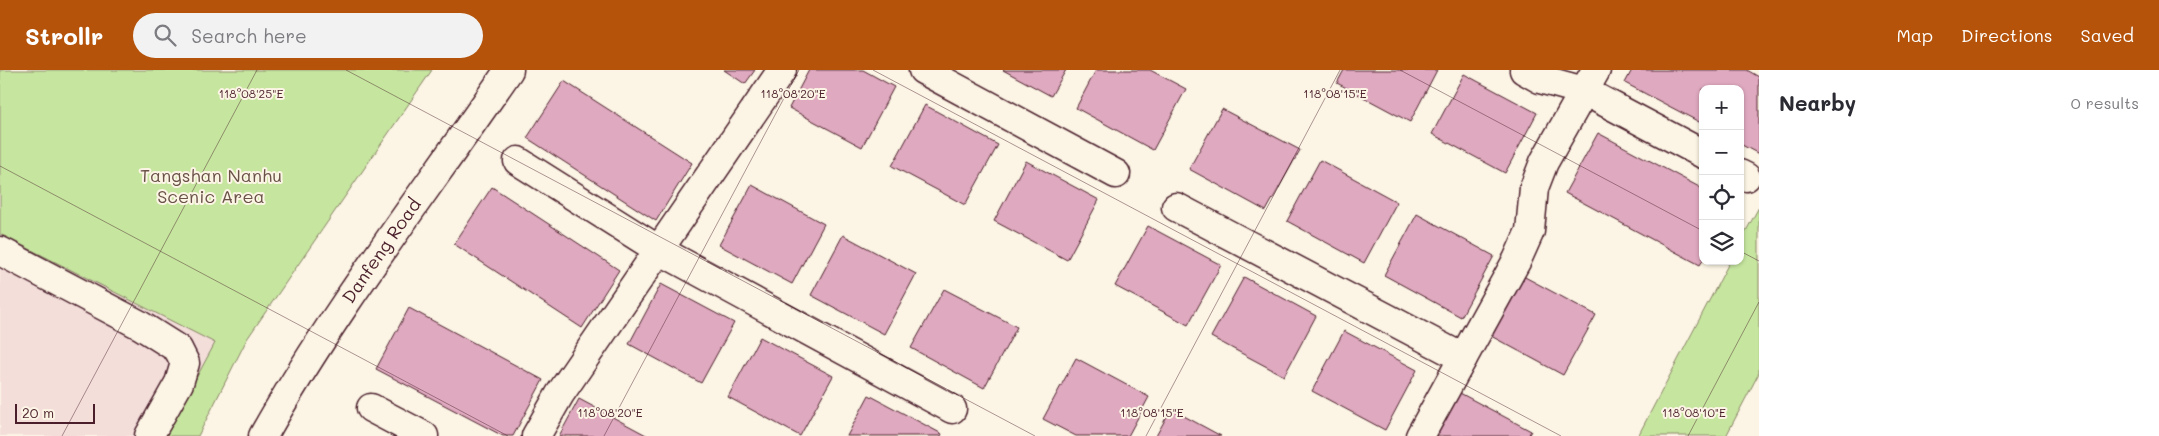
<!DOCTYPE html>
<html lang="en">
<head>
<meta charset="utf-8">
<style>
	:root { --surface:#fff; --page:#f2f2f3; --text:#2b2b33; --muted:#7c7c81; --line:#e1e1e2; --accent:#b45309 }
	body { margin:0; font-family:Mali,sans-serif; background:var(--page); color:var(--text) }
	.controls { position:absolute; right:15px; top:15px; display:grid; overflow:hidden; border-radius:10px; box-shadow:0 1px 4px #0004 }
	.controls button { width:45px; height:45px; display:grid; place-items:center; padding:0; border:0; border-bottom:1px solid var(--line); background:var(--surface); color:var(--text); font:25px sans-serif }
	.scale { position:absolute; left:15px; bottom:12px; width:80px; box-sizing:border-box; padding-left:5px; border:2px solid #4a1f2b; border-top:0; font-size:14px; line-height:18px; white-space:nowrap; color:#4a1f2b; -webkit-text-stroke:4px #fcf5e5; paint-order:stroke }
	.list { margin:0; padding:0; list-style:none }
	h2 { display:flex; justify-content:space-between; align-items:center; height:65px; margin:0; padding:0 20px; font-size:21px }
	h2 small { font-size:16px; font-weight:400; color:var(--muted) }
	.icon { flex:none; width:28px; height:28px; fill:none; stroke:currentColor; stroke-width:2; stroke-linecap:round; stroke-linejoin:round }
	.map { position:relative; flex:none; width:1759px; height:366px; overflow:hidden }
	header { display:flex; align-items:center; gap:30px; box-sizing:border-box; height:70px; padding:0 25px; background:var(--accent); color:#fff }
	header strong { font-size:24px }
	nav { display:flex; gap:28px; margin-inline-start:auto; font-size:18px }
	.search { width:350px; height:45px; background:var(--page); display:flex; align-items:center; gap:12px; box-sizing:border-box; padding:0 18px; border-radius:28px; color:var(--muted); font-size:19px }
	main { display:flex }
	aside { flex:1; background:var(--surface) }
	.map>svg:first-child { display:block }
	.built { fill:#f3deda }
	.green { fill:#c6e69f; stroke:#888265 }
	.building { fill:#dfa9bf; stroke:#4a1f2b }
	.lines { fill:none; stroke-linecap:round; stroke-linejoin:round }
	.minor-casing { stroke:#4a1f2b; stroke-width:31 }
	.major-casing { stroke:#4a1f2b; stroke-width:31 }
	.minor { stroke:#fcf5e5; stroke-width:28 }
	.major { stroke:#fcf5e5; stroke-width:28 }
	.ticks { fill:none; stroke:#4a1f2b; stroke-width:1; stroke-opacity:0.45 }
	.labels { text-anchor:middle; stroke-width:4; stroke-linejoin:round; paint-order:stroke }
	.park-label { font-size:18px; fill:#695148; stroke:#fcf5e5 }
	.street-label { font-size:18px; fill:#4a1f2b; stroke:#fcf5e5 }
	.ticks-label { font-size:12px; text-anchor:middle; fill:#4a1f2b; stroke:#fcf5e5; stroke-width:4; stroke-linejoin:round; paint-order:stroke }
</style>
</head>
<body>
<header>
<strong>Strollr</strong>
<div class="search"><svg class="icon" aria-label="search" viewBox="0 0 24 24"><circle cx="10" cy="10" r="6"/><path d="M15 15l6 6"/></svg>Search here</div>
<nav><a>Map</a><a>Directions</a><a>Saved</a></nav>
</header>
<main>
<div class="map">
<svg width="1759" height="366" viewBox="0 0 1759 366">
	<rect width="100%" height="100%" fill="#fcf5e5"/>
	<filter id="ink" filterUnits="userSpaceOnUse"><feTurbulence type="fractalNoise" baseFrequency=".02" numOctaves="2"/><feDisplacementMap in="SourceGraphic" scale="10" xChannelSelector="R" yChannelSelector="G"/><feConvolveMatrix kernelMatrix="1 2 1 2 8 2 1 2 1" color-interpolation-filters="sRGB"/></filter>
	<g filter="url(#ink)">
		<path class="built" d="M0 164 216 273 165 366H0Z"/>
		<g class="green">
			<path d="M0 0H432L247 269 198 366H165L215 273 0 164Z"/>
			<path d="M1759 137V303L1726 366H1638L1730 191H1740V172Z"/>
		</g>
		<g class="building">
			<path d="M724 0H755L745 14Z"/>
			<path d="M809 0H863L894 17 862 77 789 38Z"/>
			<path d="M1003 0H1066L1051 26Z"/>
			<path d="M1096 0H1150L1186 19 1153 80 1076 38Z"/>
			<path d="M1344 0H1437L1410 52 1337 13Z"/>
			<path d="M1632 0H1747L1759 7V84L1740 74V19H1703V54L1625 13Z"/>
			<path d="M1464 4 1537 43 1505 103 1432 64Z"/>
			<path d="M564 11 692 93 656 151 527 68Z"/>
			<path d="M925 35 998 75 965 135 892 96Z"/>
			<path d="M1222 39 1300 80 1266 141 1189 99Z"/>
			<path d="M1598 63 1703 119V190L1700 195 1565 123Z"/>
			<path d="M1320 90 1397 132 1364 193 1287 151Z"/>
			<path d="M1026 91 1099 130 1067 190 994 151Z"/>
			<path d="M752 115 824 154 792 214 719 175Z"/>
			<path d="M492 117 619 200 582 258 454 174Z"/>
			<path d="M1417 144 1494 186 1461 247 1384 205Z"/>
			<path d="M1148 156 1221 195 1188 255 1115 216Z"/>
			<path d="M843 165 916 204 884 264 811 225Z"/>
			<path d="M1523 206 1596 245 1563 305 1491 266Z"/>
			<path d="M1244 207 1316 246 1284 306 1211 267Z"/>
			<path d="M661 214 734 253 701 313 629 274Z"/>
			<path d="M944 219 1017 257 984 318 911 278Z"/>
			<path d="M409 238 543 310 513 366H503L376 299Z"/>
			<path d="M1344 261 1417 300 1385 360 1312 321Z"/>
			<path d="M760 267 833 306 800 366 728 327Z"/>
			<path d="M1076 288 1149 327 1128 366H1076L1043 349Z"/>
			<path d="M1458 322 1531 361 1528 366H1434Z"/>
			<path d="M869 325 942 364 941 366H847Z"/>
			<path d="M579 329 648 366H559Z"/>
			<path d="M1171 339 1221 366H1156Z"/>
		</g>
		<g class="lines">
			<defs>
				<g id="minor">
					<path d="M923 0 1116 104"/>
					<path d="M1524 0 1540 9 1584 21 1703 84"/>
					<path d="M518 91 659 180 952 339"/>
					<path d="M1740 104 1746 107"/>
					<path d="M1176 137 1463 288"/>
					<path d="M0 181 140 255 178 279 185 293 179 313 149 366"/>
					<path d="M371 338 424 366"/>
					<path d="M536 366 560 324 782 0"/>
					<path d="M1420 366 1517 190 1530 161 1534 118 1544 92 1596 0"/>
				</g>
				<g id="major">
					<path id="s1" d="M263 366C335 238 426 121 509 0"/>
				</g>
			</defs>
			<use href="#minor" class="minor-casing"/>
			<use href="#major" class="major-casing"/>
			<use href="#minor" class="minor"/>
			<use href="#major" class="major"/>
		</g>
	</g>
	<path class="ticks" d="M346 0 1035 366M873 0 1561 366M1400 0 1703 161M0 96 508 366M1740 181 1759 191M62 366 257 0M604 366 799 0M1146 366 1340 0M1688 366 1759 232"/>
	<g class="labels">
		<g class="park-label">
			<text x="211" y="112">Tangshan Nanhu<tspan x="211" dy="21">Scenic Area</tspan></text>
		</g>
		<g class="street-label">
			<text dy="6" stroke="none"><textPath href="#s1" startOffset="220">Danfeng Road</textPath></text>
		</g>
	</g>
	<g class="ticks-label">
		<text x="251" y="28">118°08'25"E</text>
		<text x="793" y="28">118°08'20"E</text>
		<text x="1335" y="28">118°08'15"E</text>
		<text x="610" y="347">118°08'20"E</text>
		<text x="1152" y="347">118°08'15"E</text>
		<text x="1694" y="347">118°08'10"E</text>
	</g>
</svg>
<div class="controls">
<button>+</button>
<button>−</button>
<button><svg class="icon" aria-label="locate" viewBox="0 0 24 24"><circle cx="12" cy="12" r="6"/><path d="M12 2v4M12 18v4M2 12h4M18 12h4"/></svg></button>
<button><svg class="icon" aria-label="layers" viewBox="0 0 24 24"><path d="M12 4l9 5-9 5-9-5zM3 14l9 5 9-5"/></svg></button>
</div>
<div class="scale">20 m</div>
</div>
<aside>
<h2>Nearby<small>0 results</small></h2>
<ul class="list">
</ul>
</aside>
</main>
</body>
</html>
